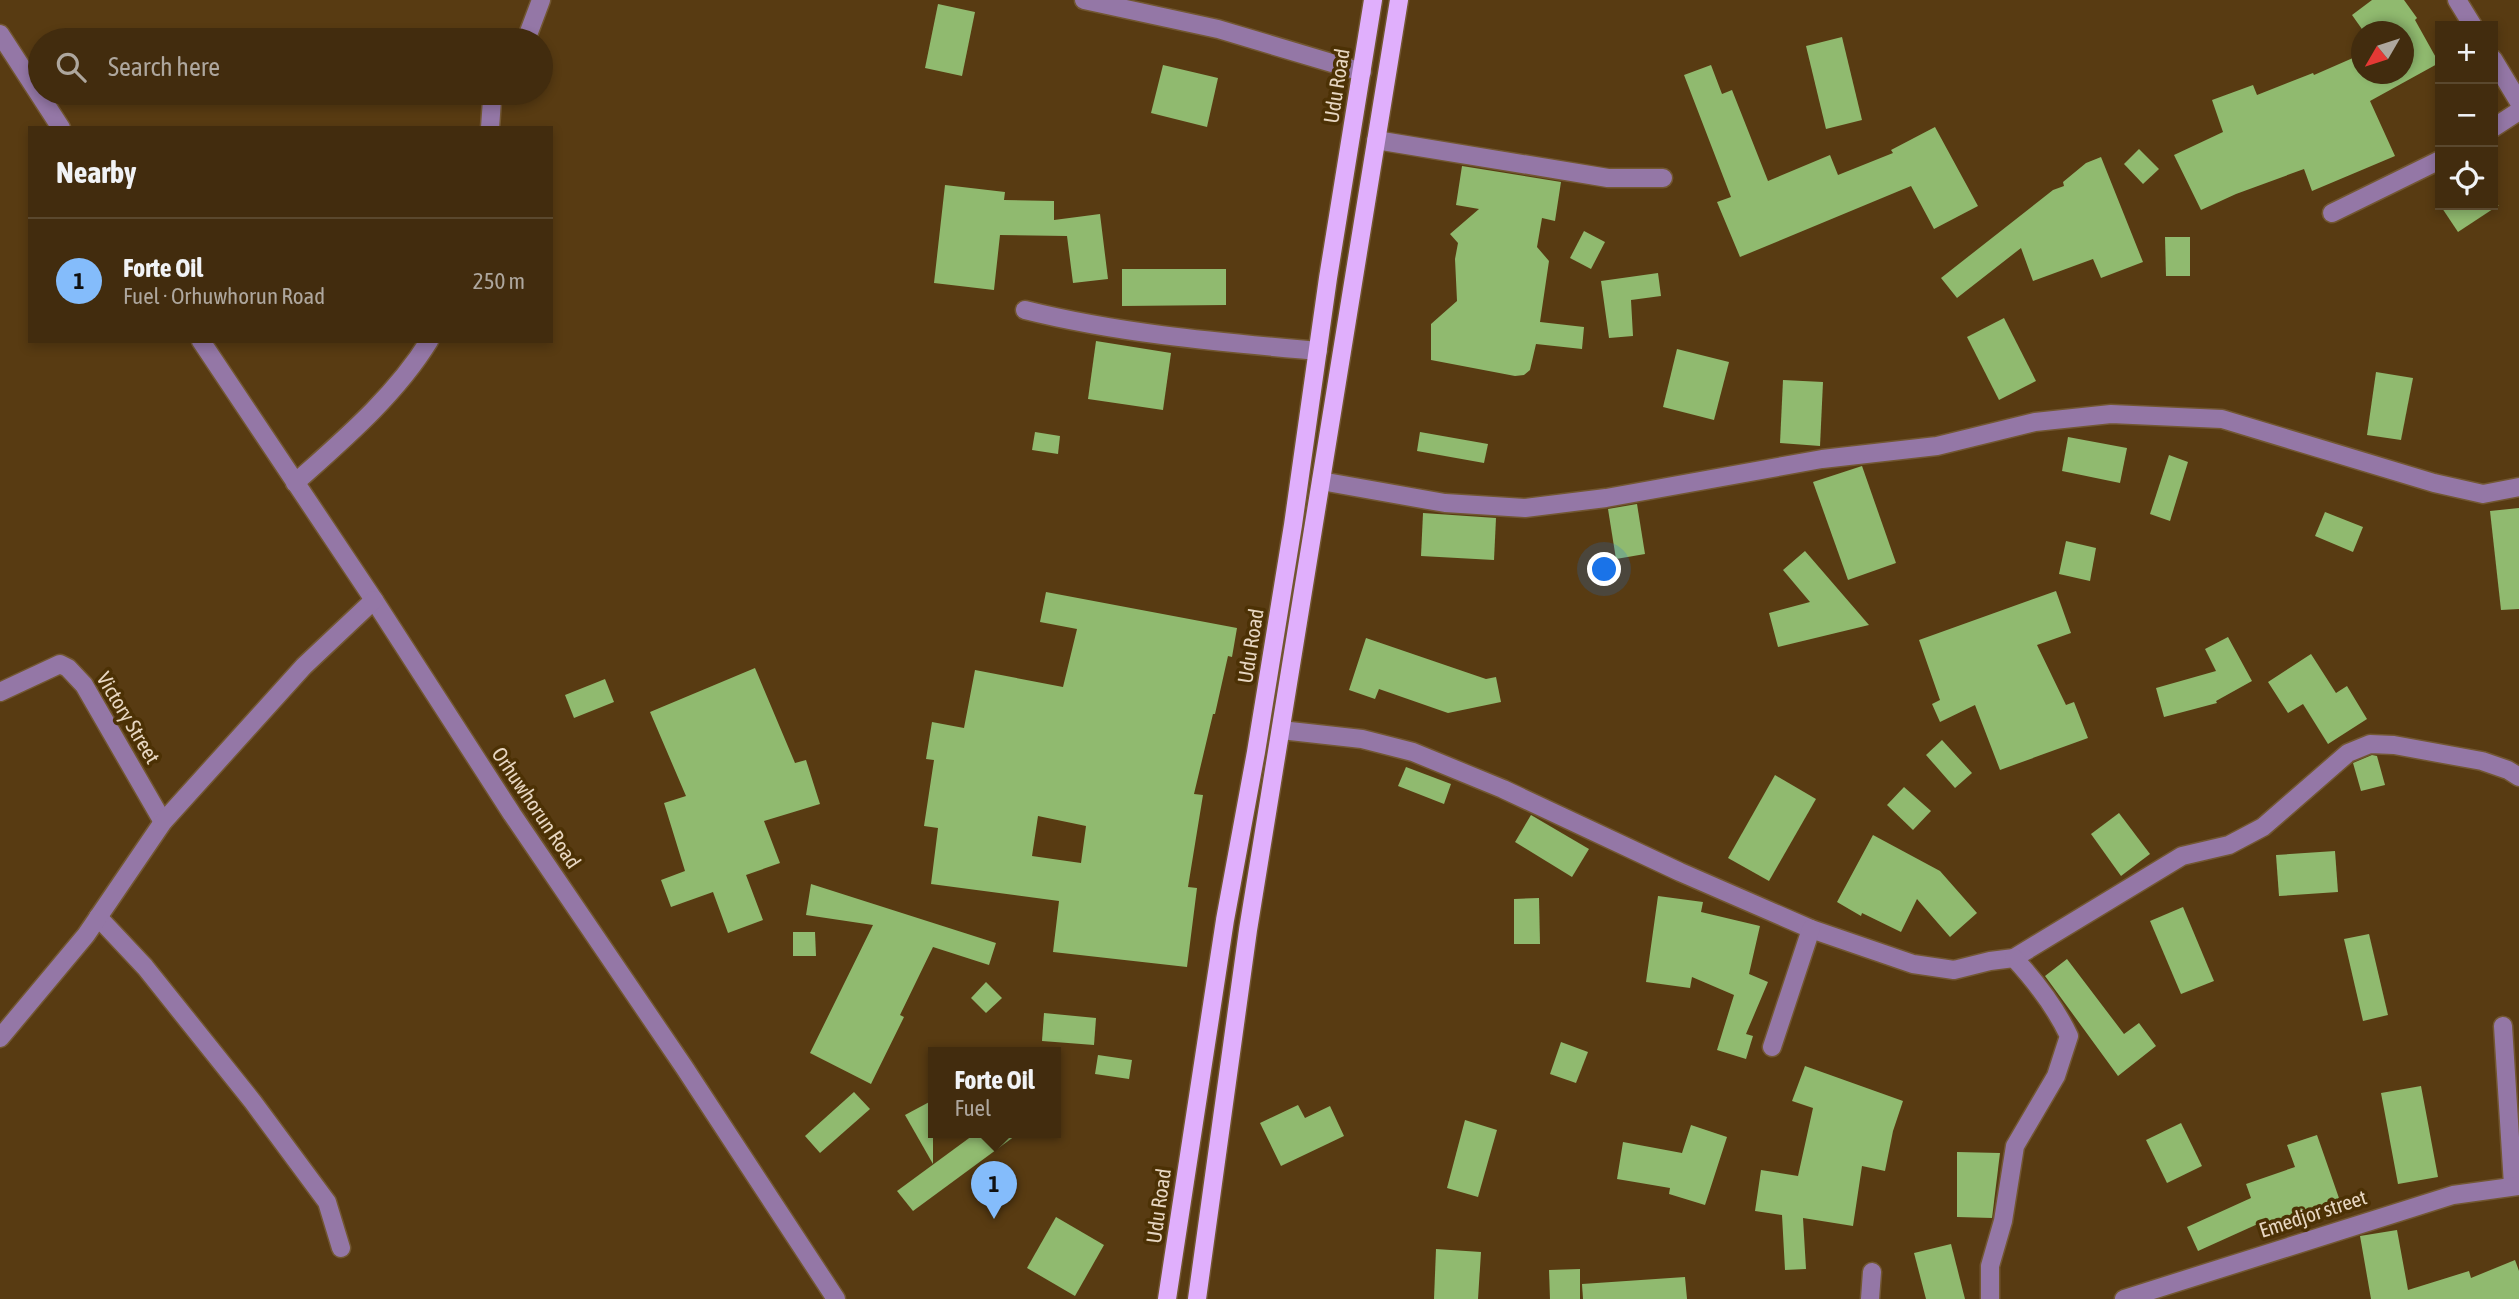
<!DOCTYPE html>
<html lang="en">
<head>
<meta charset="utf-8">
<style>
	:root { --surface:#422c0e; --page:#493417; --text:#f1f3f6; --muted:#aea79e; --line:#5a482e; --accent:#84bcfb }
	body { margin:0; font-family:"Asap Condensed",sans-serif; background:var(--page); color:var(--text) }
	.controls { position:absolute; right:21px; top:21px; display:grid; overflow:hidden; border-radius:0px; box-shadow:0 4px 10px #0003 }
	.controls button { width:63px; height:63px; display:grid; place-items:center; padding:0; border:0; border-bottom:2px solid var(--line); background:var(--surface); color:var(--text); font:35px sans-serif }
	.compass { position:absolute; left:2351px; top:21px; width:63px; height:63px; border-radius:50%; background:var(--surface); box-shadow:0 4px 10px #0003; rotate:231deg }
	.you { position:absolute; left:1605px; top:570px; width:24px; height:24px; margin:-18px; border:5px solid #fff; border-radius:50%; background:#1a73e8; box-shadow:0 0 0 10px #1a73e833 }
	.badge { display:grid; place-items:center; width:46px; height:46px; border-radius:50%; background:var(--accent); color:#111; font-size:23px; font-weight:700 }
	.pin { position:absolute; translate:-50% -58px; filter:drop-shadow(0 2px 4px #0008) }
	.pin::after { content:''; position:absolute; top:37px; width:24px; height:21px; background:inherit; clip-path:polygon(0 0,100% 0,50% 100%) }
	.popup { position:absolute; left:928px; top:1047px; width:133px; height:91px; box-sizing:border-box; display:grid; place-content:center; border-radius:0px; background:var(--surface); filter:drop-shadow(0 2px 5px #0005); font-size:23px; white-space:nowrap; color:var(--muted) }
	.popup b { font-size:26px; color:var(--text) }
	.popup::after { content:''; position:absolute; left:50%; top:100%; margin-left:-14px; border:14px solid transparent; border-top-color:var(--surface) }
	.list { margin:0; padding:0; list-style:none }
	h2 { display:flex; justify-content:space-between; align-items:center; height:91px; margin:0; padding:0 28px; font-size:30px }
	h2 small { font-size:23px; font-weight:400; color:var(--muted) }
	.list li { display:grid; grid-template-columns:46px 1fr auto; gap:21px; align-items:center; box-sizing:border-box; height:126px; padding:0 28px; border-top:2px solid var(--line) }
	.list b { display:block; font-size:26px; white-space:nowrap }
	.list p { margin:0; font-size:23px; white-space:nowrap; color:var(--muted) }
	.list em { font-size:23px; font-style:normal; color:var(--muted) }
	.icon { flex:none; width:38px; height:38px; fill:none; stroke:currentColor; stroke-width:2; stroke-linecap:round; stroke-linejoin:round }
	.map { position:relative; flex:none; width:2519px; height:1299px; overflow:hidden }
	.search { position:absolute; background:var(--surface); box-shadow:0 4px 10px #0003; left:28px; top:28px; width:525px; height:77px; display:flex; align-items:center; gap:18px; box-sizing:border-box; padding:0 24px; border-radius:38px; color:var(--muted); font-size:26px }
	.panel { position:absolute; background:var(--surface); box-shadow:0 4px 10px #0003; left:28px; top:126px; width:525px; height:217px; border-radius:0px }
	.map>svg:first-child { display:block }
	.building { fill:#90ba6f; fill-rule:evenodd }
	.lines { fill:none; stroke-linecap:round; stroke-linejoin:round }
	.minor-casing { stroke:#725732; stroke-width:21 }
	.major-casing { stroke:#725732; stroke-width:21 }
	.minor { stroke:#9477a6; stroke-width:18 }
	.major { stroke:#e0affc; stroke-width:18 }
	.labels { text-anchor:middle; stroke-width:7; stroke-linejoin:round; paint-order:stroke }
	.street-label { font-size:21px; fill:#e8d7c2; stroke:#4c3105 }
</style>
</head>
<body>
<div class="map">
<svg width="2519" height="1299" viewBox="0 0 2519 1299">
	<rect width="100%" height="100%" fill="#583b12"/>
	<g class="building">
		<path d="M2372 0H2404L2417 18 2415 20 2439 63 2370 101 2395 156 2312 191 2304 169 2236 194 2201 210 2174 155 2223 132 2212 100 2253 85 2257 95 2313 73 2314 75 2362 54V74H2404V32H2364L2352 15Z"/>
		<path d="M938 4 975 12 962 76 925 68Z"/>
		<path d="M1842 37 1862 120 1826 129 1806 46Z"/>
		<path d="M1163 65 1218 78 1207 127 1151 113Z"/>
		<path d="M1711 65 1722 94 1732 90 1768 181 1830 155 1838 175 1893 153 1891 150 1935 127 1978 206 1934 229 1911 186 1740 257 1717 202 1731 197 1684 75Z"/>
		<path d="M2139 149 2159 169 2143 184 2124 164Z"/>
		<path d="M2101 157 2143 262 2101 278 2093 259 2033 281 2021 248 1957 298 1941 278 2053 190 2064 186 2063 182 2086 163Z"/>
		<path d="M1462 166 1561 182 1555 221 1542 218 1537 247 1549 261 1540 322 1584 327 1582 349 1536 344 1530 370 1524 375 1515 376 1431 360V324L1457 301 1455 259 1458 243 1450 234 1479 209 1456 205Z"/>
		<path d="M945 185 1005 192 1004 200 1054 201V220L1100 214 1108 279 1073 283 1067 236 1000 235 994 290 934 283Z"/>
		<path d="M2440 205H2499L2458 232Z"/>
		<path d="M1584 231 1605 242 1591 269 1570 258Z"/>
		<path d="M2165 237H2190V276H2166Z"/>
		<path d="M1122 269H1226V305L1122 306Z"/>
		<path d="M1658 273 1661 296 1631 300 1633 336 1609 338 1601 281Z"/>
		<path d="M2004 318 2036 381 1999 400 1967 337Z"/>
		<path d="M1096 341 1171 353 1163 410 1088 399Z"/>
		<path d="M1677 349 1729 362 1714 420 1663 407Z"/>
		<path d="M2376 372 2413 378 2401 440 2367 435Z"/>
		<path d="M1783 380 1823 382 1820 446 1780 443Z"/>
		<path d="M1035 432 1060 436 1058 454 1032 450Z"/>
		<path d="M1420 432 1488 444 1484 463 1417 451Z"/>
		<path d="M2068 437 2127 448 2120 483 2062 471Z"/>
		<path d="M2169 455 2188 462 2170 521 2150 514Z"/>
		<path d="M1862 466 1896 563 1848 580 1813 482Z"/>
		<path d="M1637 504 1645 554 1616 559 1608 509Z"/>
		<path d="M2519 508V609L2501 610 2490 511Z"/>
		<path d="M2325 512 2363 527 2353 552 2315 536Z"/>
		<path d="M1423 513 1496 518 1494 560 1421 556Z"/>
		<path d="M2066 541 2096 548 2090 581 2059 574Z"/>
		<path d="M1805 551 1869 625 1778 647 1769 613 1810 602 1783 570Z"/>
		<path d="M2056 591 2071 633 2037 645 2066 705 2074 702 2088 738 2000 770 1975 705 1940 722 1932 704 1940 700 1919 640Z"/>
		<path d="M1046 592 1237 628 1232 657 1228 656 1215 714H1213L1194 794 1203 795 1188 887 1197 888 1187 967 1053 952 1059 901 931 884 938 828 924 826 934 760 926 759 932 722 964 728 975 670 1063 687 1077 629 1040 622ZM1038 816 1086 826 1081 863 1032 856Z"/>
		<path d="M2228 637 2252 681 2216 701 2217 703 2164 717 2156 688 2216 671 2205 649Z"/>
		<path d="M1366 638 1486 679 1496 677 1501 702 1448 713 1379 689 1375 699 1349 690Z"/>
		<path d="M2311 654 2336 693 2347 686 2367 719 2328 744 2303 704 2288 713 2268 682Z"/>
		<path d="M755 668 795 763 806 760 820 804 764 821 780 863 746 875 763 920 728 933 713 892 671 907 661 880 685 871 664 803 686 796 650 712Z"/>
		<path d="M605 679 614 702 574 718 565 695Z"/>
		<path d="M1942 740 1972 773 1955 788 1926 755Z"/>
		<path d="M2372 755 2377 756 2385 785 2361 791 2353 763Z"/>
		<path d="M1406 767 1451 784 1444 804 1398 786Z"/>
		<path d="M1775 775 1816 799 1769 881 1728 858Z"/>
		<path d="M1904 787 1931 811 1913 830 1887 805Z"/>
		<path d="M2119 813 2150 854 2121 876 2091 834Z"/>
		<path d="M1531 815 1589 849 1572 877 1515 842Z"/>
		<path d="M1873 835 1940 871 1977 913 1950 937 1917 899 1901 932 1862 913 1861 916 1837 902Z"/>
		<path d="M2335 851 2338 892 2279 896 2276 855Z"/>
		<path d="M811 884 996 943 989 965 933 947 900 1015 904 1017 871 1084 810 1053 873 925 806 915Z"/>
		<path d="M1658 896 1703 902 1701 912 1760 926 1749 974 1768 982 1746 1034 1753 1036 1746 1059 1717 1050 1734 995 1692 977 1690 988 1646 982Z"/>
		<path d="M1539 898 1540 944H1514V899Z"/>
		<path d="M2183 907 2214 981 2181 994 2150 921Z"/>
		<path d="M793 932H815L816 956H793Z"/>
		<path d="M2369 934 2388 1015 2363 1021 2344 939Z"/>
		<path d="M2067 959 2124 1034 2139 1023 2156 1046 2118 1076 2045 976Z"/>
		<path d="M986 982 1002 998 986 1013 971 998Z"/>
		<path d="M1044 1013 1096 1018 1094 1045 1042 1041Z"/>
		<path d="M1561 1042 1588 1052 1576 1083 1550 1074Z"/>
		<path d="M1098 1055 1132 1060 1129 1079 1095 1074Z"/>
		<path d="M1805 1066 1903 1101 1893 1131 1885 1171 1862 1166 1853 1226 1803 1218 1806 1269 1785 1270 1782 1215 1755 1211 1761 1170 1798 1176 1813 1108 1792 1101Z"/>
		<path d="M2421 1086 2438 1177 2398 1184 2381 1093Z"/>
		<path d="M854 1092 870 1109 820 1153 805 1136Z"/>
		<path d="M933 1100V1164L905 1115Z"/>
		<path d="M1298 1105 1305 1118 1330 1106 1344 1136 1281 1166 1260 1123Z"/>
		<path d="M1465 1120 1497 1130 1478 1197 1447 1188Z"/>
		<path d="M2181 1123 2202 1166 2167 1183 2146 1140Z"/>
		<path d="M1691 1125 1727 1137 1705 1205 1669 1194 1670 1188 1617 1179 1623 1142 1682 1153Z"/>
		<path d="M976 1133H1019L913 1211 897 1191Z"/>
		<path d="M2317 1135 2340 1201 2261 1228 2260 1223 2198 1251 2187 1227 2251 1198 2246 1184 2295 1167 2287 1145Z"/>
		<path d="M1957 1152 2000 1153 1992 1218 1957 1217Z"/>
		<path d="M1056 1217 1104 1245 1075 1296 1027 1268Z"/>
		<path d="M2397 1230 2408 1290 2469 1271 2471 1278 2515 1260 2519 1271V1299H2371L2360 1236Z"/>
		<path d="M1951 1244 1965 1299H1926L1914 1253Z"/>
		<path d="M1436 1249 1481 1252 1478 1299H1434Z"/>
		<path d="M1580 1269V1299H1550L1549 1270Z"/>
		<path d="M1685 1277 1687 1299H1583L1582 1284Z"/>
	</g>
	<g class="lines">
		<defs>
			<g id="minor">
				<path d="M1084 0 1218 29 1362 72"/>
				<path d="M2457 0 2473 26"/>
				<path d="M0 34 61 128"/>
				<path d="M526 40 541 0"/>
				<path d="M2493 59 2519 102"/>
				<path d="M490 128 492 100 497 93"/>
				<path d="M2493 128 2519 111"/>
				<path d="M1376 140 1608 178H1663"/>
				<path d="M2332 213 2440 160"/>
				<path d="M1025 310C1121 334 1219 342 1318 351"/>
				<path d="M201 341 374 600 512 814 684 1067 836 1299"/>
				<path d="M1321 481 1445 503 1525 508 1606 498 1822 459 1937 446 2035 422 2111 414 2222 419 2434 483 2483 494 2519 487"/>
				<path d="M295 483C343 440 395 396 429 341"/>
				<path d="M0 692 60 664 68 668 84 685 163 822"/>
				<path d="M1281 730 1362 739 1413 752 1503 789 1680 872 1811 929 1913 964 1954 970 1990 961 2014 958 2182 856 2229 845 2263 827 2348 753 2370 744 2394 745 2482 761 2508 770 2519 777"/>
				<path d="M98 917 145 967 253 1102 327 1202 341 1248"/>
				<path d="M2503 1026 2513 1185"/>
				<path d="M0 1038 86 935 163 822 304 666 374 600"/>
				<path d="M1772 1047 1811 929"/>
				<path d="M1870 1299 1872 1272"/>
				<path d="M1990 1299V1266L2003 1221 2015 1146 2056 1076 2069 1036C2055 1006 2036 982 2014 958"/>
				<path d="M2124 1299 2453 1195 2519 1186"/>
			</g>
			<g id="major">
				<path d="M1167 1299 1225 920 1256 752 1293 525 1328 278 1373 0"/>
				<path d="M1197 1299 1248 930 1399 0"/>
			</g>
		</defs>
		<use href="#minor" class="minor-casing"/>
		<use href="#major" class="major-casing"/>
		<use href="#minor" class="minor"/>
		<use href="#major" class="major"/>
	</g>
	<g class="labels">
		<g class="street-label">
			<text transform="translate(1337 86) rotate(-81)" y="7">Udu Road</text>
			<text transform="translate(1251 646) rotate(-81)" y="7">Udu Road</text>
			<text transform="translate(128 718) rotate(59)" y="7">Victory Street</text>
			<text transform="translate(536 808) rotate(56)" y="7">Orhuwhorun Road</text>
			<text transform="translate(1159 1206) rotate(-82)" y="7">Udu Road</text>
			<text transform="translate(2313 1214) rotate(-18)" y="7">Emedjor street</text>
		</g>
	</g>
</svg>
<div class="controls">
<button>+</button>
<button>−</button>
<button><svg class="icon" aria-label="locate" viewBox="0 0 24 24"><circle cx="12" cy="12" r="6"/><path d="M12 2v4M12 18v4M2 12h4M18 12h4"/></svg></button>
</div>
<svg class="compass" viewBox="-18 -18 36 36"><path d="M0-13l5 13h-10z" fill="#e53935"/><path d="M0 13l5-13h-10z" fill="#aea79e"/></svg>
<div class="you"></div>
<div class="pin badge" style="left:994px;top:1219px">1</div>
<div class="popup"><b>Forte Oil</b>Fuel</div>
<div class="search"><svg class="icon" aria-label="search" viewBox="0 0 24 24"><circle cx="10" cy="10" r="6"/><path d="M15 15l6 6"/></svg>Search here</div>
<section class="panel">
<h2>Nearby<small></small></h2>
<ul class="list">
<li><span class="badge">1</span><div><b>Forte Oil</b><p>Fuel · Orhuwhorun Road</p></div><em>250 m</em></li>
</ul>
</section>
</div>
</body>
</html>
